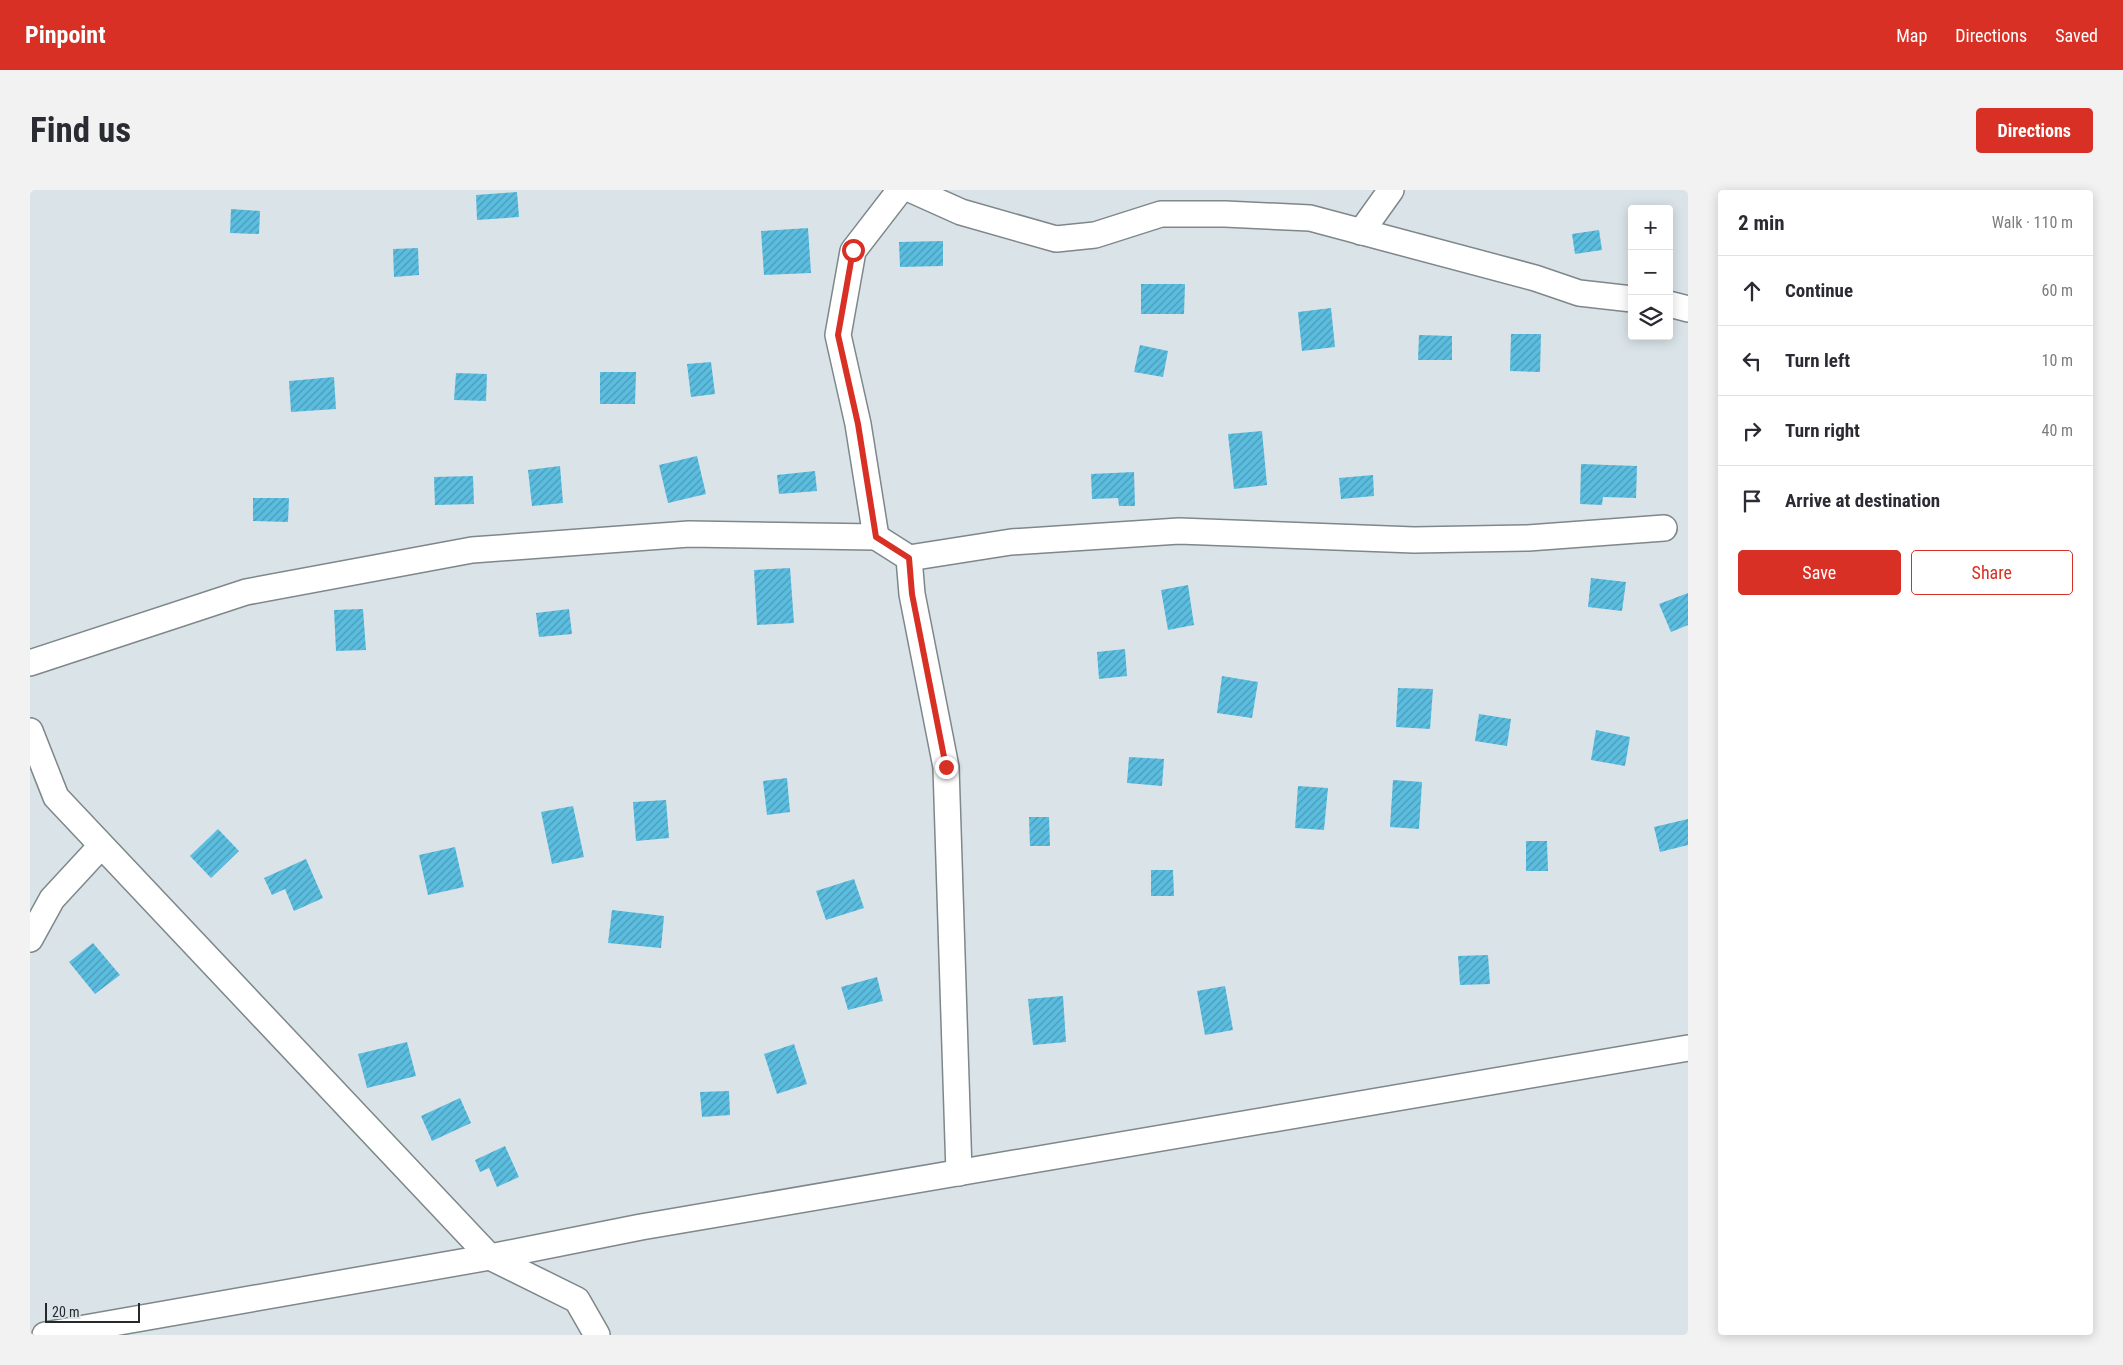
<!DOCTYPE html>
<html lang="en">
<head>
<meta charset="utf-8">
<style>
	:root { --surface:#fff; --page:#f2f2f3; --text:#2b2b33; --muted:#7c7c81; --line:#e1e1e2; --accent:#d93025 }
	body { margin:0; font-family:"Roboto Condensed",sans-serif; background:var(--page); color:var(--text) }
	.controls { position:absolute; right:15px; top:15px; display:grid; overflow:hidden; border-radius:5px; box-shadow:0 2px 12px #0003 }
	.controls button { width:45px; height:45px; display:grid; place-items:center; padding:0; border:0; border-bottom:1px solid var(--line); background:var(--surface); color:var(--text); font:25px sans-serif }
	.scale { position:absolute; left:15px; bottom:12px; width:95px; box-sizing:border-box; padding-left:5px; border:2px solid #26292b; border-top:0; font-size:14px; line-height:18px; white-space:nowrap; color:#26292b; -webkit-text-stroke:4px #dae4e8; paint-order:stroke }
	.stop { position:absolute; width:15px; height:15px; margin:-11px; border:4px solid #d93025; border-radius:50%; background:#fff }
	.stop.end { background:#d93025; border-color:#fff; box-shadow:0 1px 5px #0008 }
	.list { margin:0; padding:0; list-style:none }
	h2 { display:flex; justify-content:space-between; align-items:center; height:65px; margin:0; padding:0 20px; font-size:21px }
	h2 small { font-size:16px; font-weight:400; color:var(--muted) }
	.list li { display:grid; grid-template-columns:32px 1fr auto; gap:15px; align-items:center; box-sizing:border-box; height:70px; padding:0 20px; border-top:1px solid var(--line) }
	.list b { display:block; font-size:19px; white-space:nowrap }
	.list em { font-size:16px; font-style:normal; color:var(--muted) }
	.actions { display:flex; gap:10px; padding:15px 20px }
	.actions a { flex:1; padding:11px 0; border:1px solid var(--accent); border-radius:5px; text-align:center; font-size:18px; color:var(--accent) }
	.actions .main { background:var(--accent); color:#fff }
	.icon { flex:none; width:28px; height:28px; fill:none; stroke:currentColor; stroke-width:2; stroke-linecap:round; stroke-linejoin:round }
	.map { position:relative; flex:none; width:1658px; height:1145px; overflow:hidden; border-radius:5px }
	header { display:flex; align-items:center; gap:30px; box-sizing:border-box; height:70px; padding:0 25px; background:var(--accent); color:#fff }
	header strong { font-size:24px }
	nav { display:flex; gap:28px; margin-inline-start:auto; font-size:18px }
	.intro { display:flex; align-items:center; justify-content:space-between; box-sizing:border-box; height:120px; padding:0 30px }
	h1 { margin:0; font-size:35px }
	.button { padding:12px 22px; border-radius:5px; background:var(--accent); color:#fff; font-size:18px; font-weight:700 }
	main { display:flex; gap:30px; padding:0 30px }
	aside { flex:1; background:var(--surface); border-radius:5px; box-shadow:0 2px 12px #0003 }
	.map>svg:first-child { display:block }
	.building { fill:url(#building-hatch) }
	.lines { fill:none; stroke-linecap:round; stroke-linejoin:round }
	.minor-casing { stroke:#7e878a; stroke-width:28 }
	.minor { stroke:#fff; stroke-width:25 }
	.route { stroke:#d93025; stroke-width:6 }
</style>
</head>
<body>
<header>
<strong>Pinpoint</strong>
<nav><a>Map</a><a>Directions</a><a>Saved</a></nav>
</header>
<div class="intro"><h1>Find us</h1><a class="button">Directions</a></div>
<main>
<div class="map">
<svg width="1658" height="1145" viewBox="0 0 1658 1145">
	<defs>
		<pattern id="building-hatch" width="6" height="6" patternUnits="userSpaceOnUse" patternTransform="scale(1.25)"><rect width="6" height="6" fill="#5bbddf"/><path d="M-1 1l2-2M0 6l6-6M5 7l2-2" fill="none" stroke="#4b9ab5"/></pattern>
	</defs>
	<rect width="100%" height="100%" fill="#dae4e8"/>
	<g class="building">
		<path d="M487 2 489 27 447 30 446 5Z"/>
		<path d="M201 19 230 21 229 44 200 43Z"/>
		<path d="M778 38 781 83 734 85 731 41Z"/>
		<path d="M1569 40 1572 60 1545 64 1542 44Z"/>
		<path d="M913 51V76L870 77 869 52Z"/>
		<path d="M388 58 389 85 364 87 363 59Z"/>
		<path d="M1111 94H1155L1154 124H1111Z"/>
		<path d="M1301 118 1305 157 1272 161 1268 122Z"/>
		<path d="M1481 144H1511L1510 182 1480 181Z"/>
		<path d="M1389 145 1422 146V170H1388Z"/>
		<path d="M1110 155 1138 161 1133 187 1104 182Z"/>
		<path d="M681 172 685 204 661 207 657 174Z"/>
		<path d="M570 182H606L605 214H570Z"/>
		<path d="M426 183 457 184 456 211 424 210Z"/>
		<path d="M304 187 306 219 261 222 259 191Z"/>
		<path d="M1232 241 1237 295 1204 299 1198 244Z"/>
		<path d="M667 266 676 304 638 313 629 275Z"/>
		<path d="M1551 274 1607 276 1606 308 1573 307 1572 315 1550 314Z"/>
		<path d="M530 276 533 313 502 316 498 280Z"/>
		<path d="M785 281 787 301 749 304 747 285Z"/>
		<path d="M1104 282 1105 316H1089L1088 308 1062 309 1061 284Z"/>
		<path d="M1343 285 1344 306 1311 309 1309 288Z"/>
		<path d="M443 286 444 314 405 315 404 287Z"/>
		<path d="M223 308H259L258 332 223 331Z"/>
		<path d="M760 378 764 433 727 435 724 380Z"/>
		<path d="M1561 388 1596 392 1592 421 1558 417Z"/>
		<path d="M1158 395 1164 435 1138 440 1131 400Z"/>
		<path d="M1658 403V435L1641 442 1629 414Z"/>
		<path d="M333 419 336 460 306 461 304 420Z"/>
		<path d="M539 419 542 444 509 447 506 423Z"/>
		<path d="M1095 459 1097 486 1069 489 1067 462Z"/>
		<path d="M1192 486 1228 492 1222 528 1187 523Z"/>
		<path d="M1368 498 1403 499 1400 539 1366 537Z"/>
		<path d="M1449 524 1481 529 1477 556 1445 551Z"/>
		<path d="M1566 540 1600 547 1595 576 1561 570Z"/>
		<path d="M1099 567 1134 569 1132 596 1097 593Z"/>
		<path d="M757 588 760 622 737 625 733 591Z"/>
		<path d="M1363 590 1392 592 1389 639 1360 637Z"/>
		<path d="M1268 596 1298 598 1294 640 1265 638Z"/>
		<path d="M636 610 639 648 606 651 603 612Z"/>
		<path d="M543 616 554 667 522 674 511 622Z"/>
		<path d="M999 627H1019L1020 656H1000Z"/>
		<path d="M1658 629V655L1630 662 1624 637Z"/>
		<path d="M188 639 209 661 181 688 160 666Z"/>
		<path d="M1496 651H1517L1518 681H1496Z"/>
		<path d="M425 657 434 697 398 705 389 665Z"/>
		<path d="M276 669 293 708 264 721 255 699 242 705 234 688Z"/>
		<path d="M1121 680H1143L1144 706H1121Z"/>
		<path d="M824 689 834 718 796 730 786 701Z"/>
		<path d="M582 720 634 726 631 758 578 753Z"/>
		<path d="M63 753 90 785 65 804 39 772Z"/>
		<path d="M1458 765 1460 794 1430 795 1428 766Z"/>
		<path d="M847 787 853 811 818 820 811 797Z"/>
		<path d="M1195 796 1203 840 1175 845 1167 801Z"/>
		<path d="M1033 806 1036 852 1003 855 998 809Z"/>
		<path d="M377 852 386 886 337 898 328 864Z"/>
		<path d="M764 854 777 894 747 904 734 864Z"/>
		<path d="M699 901 700 925 672 927 670 902Z"/>
		<path d="M430 908 441 933 402 951 391 926Z"/>
		<path d="M475 956 489 987 467 997 459 978 450 982 445 970Z"/>
	</g>
	<g class="lines">
		<defs>
			<g id="minor">
				<path d="M882 0 931 22 1026 49 1065 45 1131 24H1195L1280 28 1505 88 1549 103 1602 109"/>
				<path d="M1331 42 1361 0"/>
				<path d="M1639 114 1658 119"/>
				<path d="M846 347 879 368 882 404 916 577 929 983"/>
				<path d="M879 368 981 352 1149 341 1384 350 1498 348 1634 338"/>
				<path d="M0 473 216 402 442 360 659 344 846 347 828 234 808 145 823 61 870 0"/>
				<path d="M0 541 26 607 460 1067 547 1110 567 1145"/>
				<path d="M0 749 22 709 71 656"/>
				<path d="M15 1145 460 1067 611 1037 1658 858"/>
			</g>
		</defs>
		<use href="#minor" class="minor-casing"/>
		<use href="#minor" class="minor"/>
	</g>
	<g class="lines">
		<path class="route" d="M823 60 808 145 828 234 846 347 879 368 882 404 916 577"/>
	</g>
</svg>
<div class="controls">
<button>+</button>
<button>−</button>
<button><svg class="icon" aria-label="layers" viewBox="0 0 24 24"><path d="M12 4l9 5-9 5-9-5zM3 14l9 5 9-5"/></svg></button>
</div>
<div class="scale">20 m</div>
<div class="stop" style="left:823px;top:60px"></div>
<div class="stop end" style="left:916px;top:577px"></div>
</div>
<aside>
<h2>2 min<small>Walk · 110 m</small></h2>
<ul class="list">
<li><svg class="icon" aria-label="ahead" viewBox="0 0 24 24"><path d="M12 20V5M6 11l6-6 6 6"/></svg><div><b>Continue</b></div><em>60 m</em></li>
<li><svg class="icon" aria-label="left" viewBox="0 0 24 24"><path d="M17 20v-9H6M10 6l-5 5 5 5"/></svg><div><b>Turn left</b></div><em>10 m</em></li>
<li><svg class="icon" aria-label="right" viewBox="0 0 24 24"><path d="M7 20v-9h11M14 6l5 5-5 5"/></svg><div><b>Turn right</b></div><em>40 m</em></li>
<li><svg class="icon" aria-label="arrive" viewBox="0 0 24 24"><path d="M6 21V4h12l-3 4 3 4H6"/></svg><div><b>Arrive at destination</b></div></li>
</ul>
<div class="actions"><a class="main">Save</a><a>Share</a></div>
</aside>
</main>
</body>
</html>
